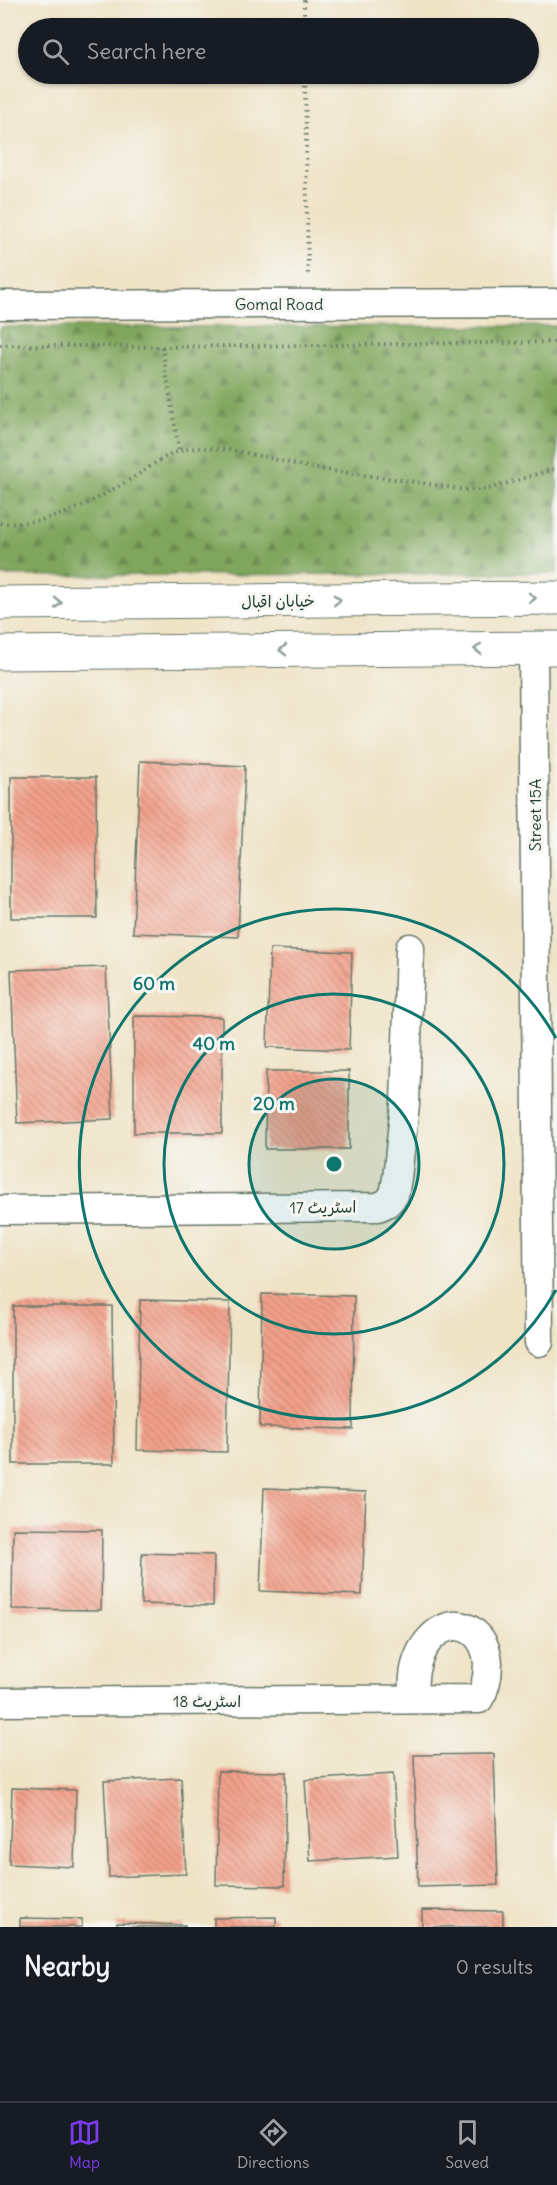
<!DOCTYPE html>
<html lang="en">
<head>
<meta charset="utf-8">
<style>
	:root { --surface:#171b24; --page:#242831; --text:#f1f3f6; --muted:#9ea1a6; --line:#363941; --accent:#7c3aed }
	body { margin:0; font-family:Delius,"Playpen Sans Arabic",sans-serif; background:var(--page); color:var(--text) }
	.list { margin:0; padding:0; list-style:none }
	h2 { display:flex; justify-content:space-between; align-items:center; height:78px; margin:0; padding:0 24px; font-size:26px }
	h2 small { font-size:20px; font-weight:400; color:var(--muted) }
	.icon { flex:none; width:33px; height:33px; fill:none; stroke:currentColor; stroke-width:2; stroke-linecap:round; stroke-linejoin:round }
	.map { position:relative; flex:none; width:557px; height:1927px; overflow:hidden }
	.search { position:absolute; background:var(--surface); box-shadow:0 2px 4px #0004; left:18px; right:18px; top:18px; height:66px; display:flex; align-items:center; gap:15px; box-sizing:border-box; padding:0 21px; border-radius:33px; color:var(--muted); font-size:22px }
	.sheet { height:174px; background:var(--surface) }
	nav { display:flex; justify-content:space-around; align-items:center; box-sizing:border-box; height:84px; border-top:2px solid var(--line); background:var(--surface); font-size:16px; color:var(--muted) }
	nav a { display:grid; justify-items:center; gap:3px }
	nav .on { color:var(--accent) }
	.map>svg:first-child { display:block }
	.forest { fill:url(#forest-firs); stroke:#4f7248; stroke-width:1.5 }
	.building { fill:url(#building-back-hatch) }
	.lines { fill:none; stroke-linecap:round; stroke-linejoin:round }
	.street-casing { stroke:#687767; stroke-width:31 }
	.primary-casing { stroke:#687767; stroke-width:35 }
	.path { stroke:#687767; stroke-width:4; stroke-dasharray:1.5 4.5; stroke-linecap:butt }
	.street { stroke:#fff; stroke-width:28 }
	.primary { stroke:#fff; stroke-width:33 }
	.oneway { stroke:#8f9e9a }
	.ring { fill:none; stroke:#0f766e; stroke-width:3 }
	.labels { text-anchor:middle; stroke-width:6; stroke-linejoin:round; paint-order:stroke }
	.street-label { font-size:16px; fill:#1f3d34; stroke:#f6f6f2 }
	.centre { fill:#0f766e; stroke:#f6f6f2; stroke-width:3 }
	.ring-label { font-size:18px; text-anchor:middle; font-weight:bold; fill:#0f766e; stroke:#f6f6f2; stroke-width:6; stroke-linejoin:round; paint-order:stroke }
</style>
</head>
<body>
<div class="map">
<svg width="557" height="1927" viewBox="0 0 557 1927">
	<defs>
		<pattern id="forest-firs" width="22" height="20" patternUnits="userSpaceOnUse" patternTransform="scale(1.5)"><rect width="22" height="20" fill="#7fa65c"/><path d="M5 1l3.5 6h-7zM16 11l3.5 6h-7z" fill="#67884d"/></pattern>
		<pattern id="building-back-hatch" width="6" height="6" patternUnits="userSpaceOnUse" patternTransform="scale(1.5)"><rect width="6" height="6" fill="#f3a08a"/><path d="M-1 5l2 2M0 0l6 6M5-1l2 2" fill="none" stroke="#c48472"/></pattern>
	</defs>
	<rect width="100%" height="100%" fill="#f6f6f2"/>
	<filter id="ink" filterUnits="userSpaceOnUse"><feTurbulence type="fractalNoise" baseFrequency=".0167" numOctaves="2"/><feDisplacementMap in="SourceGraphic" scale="12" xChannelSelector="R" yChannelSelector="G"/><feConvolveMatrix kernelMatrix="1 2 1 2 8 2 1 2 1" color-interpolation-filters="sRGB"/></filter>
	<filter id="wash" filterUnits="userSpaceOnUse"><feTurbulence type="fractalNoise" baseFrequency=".008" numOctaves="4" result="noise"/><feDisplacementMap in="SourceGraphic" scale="24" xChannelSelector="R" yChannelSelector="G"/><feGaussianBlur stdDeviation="1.35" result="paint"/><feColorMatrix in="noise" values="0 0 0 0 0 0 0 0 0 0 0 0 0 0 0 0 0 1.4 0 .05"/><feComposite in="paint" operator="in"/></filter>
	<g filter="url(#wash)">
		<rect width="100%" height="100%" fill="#efe3c6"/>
		<path class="forest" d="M557 326V573L0 576V327Z"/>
		<g id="blocks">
			<g class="building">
				<path d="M140 761 245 766 238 937 133 933Z"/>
				<path d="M11 777H96L97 918H11Z"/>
				<path d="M270 949 352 952 349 1050 267 1047Z"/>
				<path d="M106 967 113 1119 17 1123 11 970Z"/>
				<path d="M134 1016 222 1017V1133H134Z"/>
				<path d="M266 1071H349V1149H265Z"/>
				<path d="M262 1294 354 1296 353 1429 260 1427Z"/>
				<path d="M140 1300 230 1302 227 1452 137 1450Z"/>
				<path d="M13 1306H112L114 1464H13Z"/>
				<path d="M264 1488 366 1492 362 1595 260 1591Z"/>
				<path d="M13 1529 102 1530 101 1610 12 1609Z"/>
				<path d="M142 1553 214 1555 213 1606 141 1604Z"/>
				<path d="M494 1754 498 1885 418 1887 414 1755Z"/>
				<path d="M218 1771 286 1772 284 1886 216 1885Z"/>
				<path d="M393 1774 398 1856 310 1861 305 1780Z"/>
				<path d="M181 1778 186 1874 109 1877 104 1781Z"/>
				<path d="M12 1788 76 1790 74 1867 9 1864Z"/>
				<path d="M422 1910 503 1911V1927H422Z"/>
				<path d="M276 1917V1927H214V1918Z"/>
				<path d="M20 1918 82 1919V1927H20Z"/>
				<path d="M117 1923 185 1925V1927H117Z"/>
			</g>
		</g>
	</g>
	<g filter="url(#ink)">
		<use href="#blocks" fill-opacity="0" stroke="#687767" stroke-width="1.5"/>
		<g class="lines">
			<defs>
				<g id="street">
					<path d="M0 305 557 303"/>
					<path d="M533 648 539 1342"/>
					<path d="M0 1210 378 1207 387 1203 394 1195 397 1178 405 1104 410 948"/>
					<path d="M0 1702 479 1699C486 1688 488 1676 488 1663 487 1650 483 1639 472 1631 448 1615 424 1639 417 1662 413 1674 413 1687 415 1699"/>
				</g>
				<g id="primary">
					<path d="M0 603 557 598"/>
					<path d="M0 653 557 648"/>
				</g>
			</defs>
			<use href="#street" class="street-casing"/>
			<use href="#primary" class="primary-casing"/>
			<g class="path">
				<path d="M304 0V28"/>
				<path d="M305 74 308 277"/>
				<path d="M0 345 162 347 557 342"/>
				<path d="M162 347 179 451"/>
				<path d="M0 523C55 526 94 501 139 474 151 466 166 455 179 451 218 440 279 463 319 469 367 476 416 481 464 490L488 489 557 468"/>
			</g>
			<use href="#street" class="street"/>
			<use href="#primary" class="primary"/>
		</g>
		<defs><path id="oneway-chevron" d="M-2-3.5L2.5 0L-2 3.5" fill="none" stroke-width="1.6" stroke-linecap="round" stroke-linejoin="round" transform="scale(1.5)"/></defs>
		<g class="oneway">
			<use href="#oneway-chevron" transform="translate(532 598)"/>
			<use href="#oneway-chevron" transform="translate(337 600) rotate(-1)"/>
			<use href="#oneway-chevron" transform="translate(58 603) rotate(-1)"/>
			<use href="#oneway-chevron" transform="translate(478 649) rotate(179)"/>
			<use href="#oneway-chevron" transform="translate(283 650) rotate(179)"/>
		</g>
	</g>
	<circle cx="334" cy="1164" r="85" fill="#0f766e" fill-opacity=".12"/>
	<g class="ring">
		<circle cx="334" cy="1164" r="85"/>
		<circle cx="334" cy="1164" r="170"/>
		<path d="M556 1290A255 255 0 1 1 556 1038"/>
	</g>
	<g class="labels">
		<g class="street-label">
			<text x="279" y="310">Gomal Road</text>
			<text transform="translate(278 601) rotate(-1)" y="6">خیابان اقبال</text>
			<text transform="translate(535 815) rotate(-90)" y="6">Street 15A</text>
			<text transform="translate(323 1207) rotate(-1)" y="6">اسٹریٹ 17</text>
			<text x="207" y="1707">اسٹریٹ 18</text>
		</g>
	</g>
	<circle cx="334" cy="1164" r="9" class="centre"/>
	<g class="ring-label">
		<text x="154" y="990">60 m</text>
		<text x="214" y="1050">40 m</text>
		<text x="274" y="1110">20 m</text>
	</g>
</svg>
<div class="search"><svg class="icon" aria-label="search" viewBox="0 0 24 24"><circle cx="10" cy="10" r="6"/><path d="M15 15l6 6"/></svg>Search here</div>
</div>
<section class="sheet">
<h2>Nearby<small>0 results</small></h2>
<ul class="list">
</ul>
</section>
<nav>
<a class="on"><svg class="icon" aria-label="map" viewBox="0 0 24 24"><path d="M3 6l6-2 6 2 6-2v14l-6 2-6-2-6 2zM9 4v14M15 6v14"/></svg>Map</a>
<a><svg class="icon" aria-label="directions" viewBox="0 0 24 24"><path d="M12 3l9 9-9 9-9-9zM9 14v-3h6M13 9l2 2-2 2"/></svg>Directions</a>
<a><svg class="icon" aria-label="saved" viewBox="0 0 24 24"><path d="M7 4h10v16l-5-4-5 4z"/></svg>Saved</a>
</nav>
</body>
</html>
